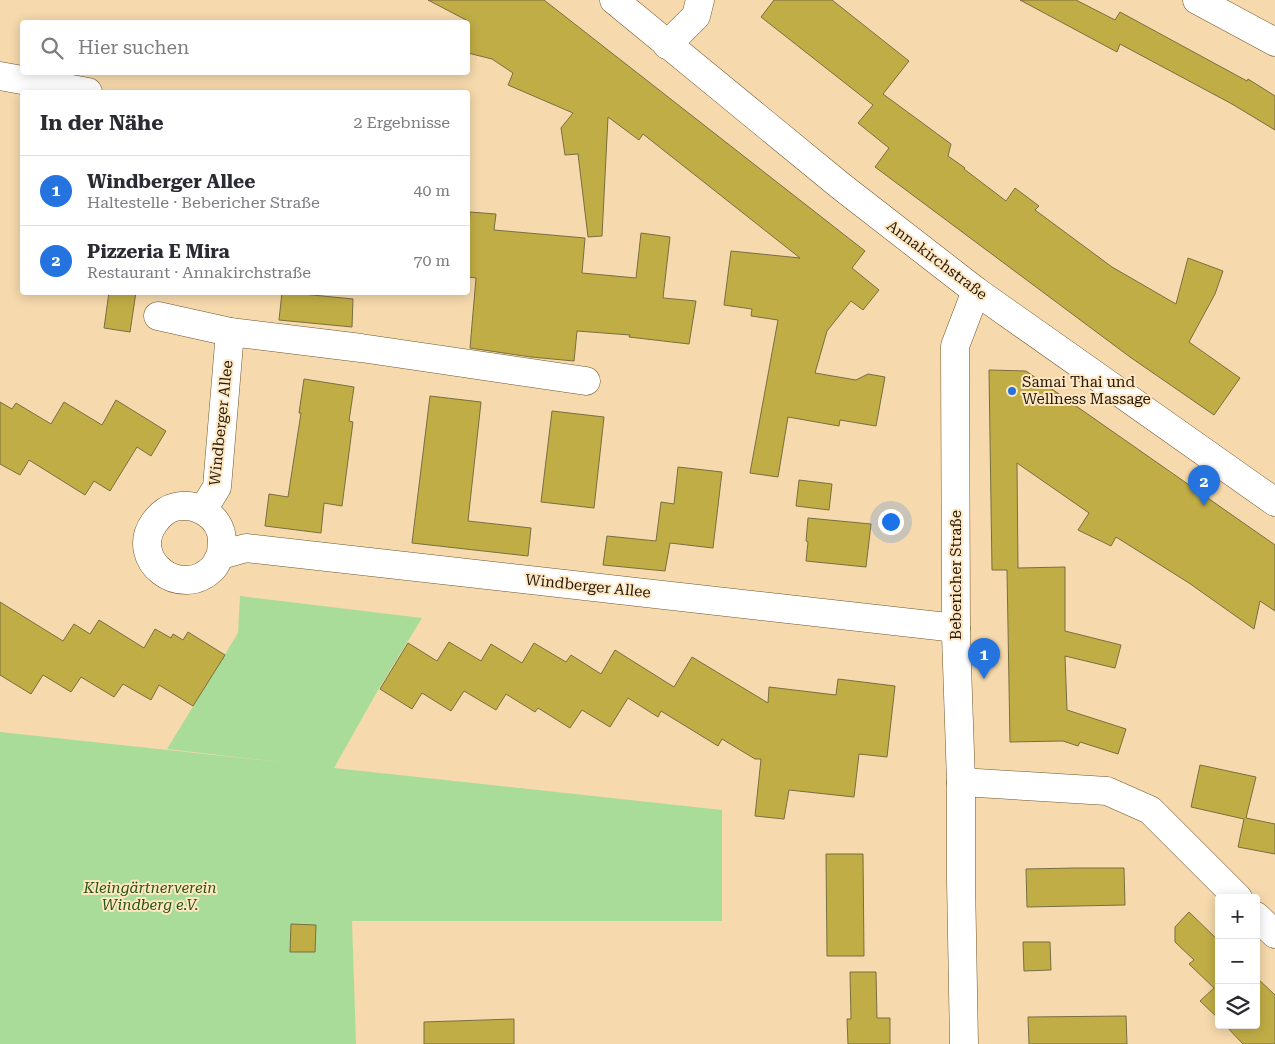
<!DOCTYPE html>
<html lang="de">
<head>
<meta charset="utf-8">
<style>
	:root { --surface:#fff; --page:#f2f2f3; --text:#2b2b33; --muted:#7c7c81; --line:#e1e1e2; --accent:#2573de }
	body { margin:0; font-family:"Roboto Serif",serif; background:var(--page); color:var(--text) }
	.controls { position:absolute; right:15px; bottom:15px; display:grid; overflow:hidden; border-radius:5px; box-shadow:0 2px 12px #0003 }
	.controls button { width:45px; height:45px; display:grid; place-items:center; padding:0; border:0; border-bottom:1px solid var(--line); background:var(--surface); color:var(--text); font:25px sans-serif }
	.you { position:absolute; left:890px; top:521px; width:18px; height:18px; margin:-12px; border:4px solid #fff; border-radius:50%; background:#1a73e8; box-shadow:0 0 0 8px #1a73e833 }
	.badge { display:grid; place-items:center; width:32px; height:32px; border-radius:50%; background:var(--accent); color:#fff; font-size:16px; font-weight:700 }
	.pin { position:absolute; translate:-50% -41px; filter:drop-shadow(0 1px 2px #0008) }
	.pin::after { content:''; position:absolute; top:26px; width:18px; height:15px; background:inherit; clip-path:polygon(0 0,100% 0,50% 100%) }
	.list { margin:0; padding:0; list-style:none }
	h2 { display:flex; justify-content:space-between; align-items:center; height:65px; margin:0; padding:0 20px; font-size:21px }
	h2 small { font-size:16px; font-weight:400; color:var(--muted) }
	.list li { display:grid; grid-template-columns:32px 1fr auto; gap:15px; align-items:center; box-sizing:border-box; height:70px; padding:0 20px; border-top:1px solid var(--line) }
	.list b { display:block; font-size:19px; white-space:nowrap }
	.list p { margin:0; font-size:16px; white-space:nowrap; color:var(--muted) }
	.list em { font-size:16px; font-style:normal; color:var(--muted) }
	.icon { flex:none; width:28px; height:28px; fill:none; stroke:currentColor; stroke-width:2; stroke-linecap:round; stroke-linejoin:round }
	.map { position:relative; flex:none; width:1275px; height:1044px; overflow:hidden }
	.search { position:absolute; background:var(--surface); box-shadow:0 2px 12px #0003; left:20px; top:20px; width:450px; height:55px; display:flex; align-items:center; gap:12px; box-sizing:border-box; padding:0 18px; border-radius:5px; color:var(--muted); font-size:19px }
	.panel { position:absolute; background:var(--surface); box-shadow:0 2px 12px #0003; left:20px; top:90px; width:450px; height:205px; border-radius:5px }
	.map>svg:first-child { display:block }
	.green { fill:#aadc99 }
	.building { fill:#c1ad46; stroke:#786f40 }
	.lines { fill:none; stroke-linecap:round; stroke-linejoin:round }
	.minor-casing { stroke:#70562d; stroke-width:29 }
	.tertiary-casing { stroke:#70562d; stroke-width:29 }
	.minor { stroke:#fff; stroke-width:28 }
	.tertiary { stroke:#fff; stroke-width:28 }
	.poi-dot { fill:#2573de; stroke:#ffe7c3; stroke-width:2 }
	.labels { text-anchor:middle; stroke-width:4; stroke-linejoin:round; paint-order:stroke }
	.street-label { font-size:15px; fill:#241908; stroke:#ffe7c3 }
	.poi-label { font-size:15px; fill:#241908; stroke:#ffe7c3; text-anchor:start }
	.park-label { font-size:15px; font-style:italic; fill:#25550f; stroke:#ffe7c3 }
</style>
</head>
<body>
<div class="map">
<svg width="1275" height="1044" viewBox="0 0 1275 1044">
	<rect width="100%" height="100%" fill="#f6d9ac"/>
	<path class="green" d="M240 596 422 618 378 690 334 768 722 810V921H352L356 1044H0V732L288 763 167 749 238 633Z"/>
	<g class="building">
		<path d="M428 0H544L865 251 852 268 879 290 863 310 851 301 827 331 815 373 856 380 868 374 885 377 876 426 840 420 839 426 788 417 778 477 750 473 778 320 751 316 752 309 724 305 731 251 800 258 643 134 639 140 608 117 602 236 588 237 578 154 565 155 561 128 573 113 508 85 513 73 492 59 468 53V21Z"/>
		<path d="M774 0H832L909 61 883 94 951 144 948 156 965 168 964 169 1006 201 1015 188 1039 206 1035 210 1112 267 1176 304 1188 258 1223 271 1215 294 1189 342 1240 378 1214 415 1130 357 875 167 889 148 858 123 873 105 761 17Z"/>
		<path d="M1020 0H1076L1115 20 1120 12 1247 81 1248 79 1275 96V130L1232 104 1120 44 1117 52Z"/>
		<path d="M470 212 496 214 494 230 585 238 582 273 636 278 641 233 670 237 663 298 696 301 689 344 629 337 630 335 577 331 574 361 531 357 470 348 476 278 468 277V238Z"/>
		<path d="M109 292H136L130 332 104 328Z"/>
		<path d="M282 292 353 299 352 327 279 320Z"/>
		<path d="M989 370 1026 371 1275 545V611L1260 601 1254 629 1189 583 1116 537 1111 546 1078 530 1089 513 1017 463 1018 568 1065 567V631L1121 645 1115 668 1065 656 1067 710 1126 729 1118 754 1080 742 1078 746 1063 741 1010 742 1007 570H992Z"/>
		<path d="M304 379 354 387 349 421 353 422 342 506 324 503 321 533 265 526 269 494 288 497 301 413H299Z"/>
		<path d="M430 396 481 402 468 521 531 528 528 556 412 543Z"/>
		<path d="M116 400 166 431 151 456 137 447 110 491 94 481 85 495 29 460 20 475 0 464V402L12 409 16 403 51 424 64 402 102 425Z"/>
		<path d="M552 411 604 417 594 508 541 502Z"/>
		<path d="M678 467 722 472 713 548 670 543 665 571 603 565 607 536 656 541 661 502 674 504Z"/>
		<path d="M799 480 832 484 829 510 796 506Z"/>
		<path d="M808 518 871 524 866 567 806 561 808 542 806 541Z"/>
		<path d="M0 602 63 641 74 624 90 634 99 620 144 648 155 629 171 638 173 634 183 640 188 632 225 655 193 706 159 685 151 700 123 684 114 697 81 677 71 692 43 675 31 694 0 675Z"/>
		<path d="M449 642 481 661 491 644 522 663 534 643 566 662 571 655 601 674 615 650 674 687 692 657 768 703 769 687 836 695 838 679 895 686 887 757 859 754 854 797 789 790 784 819 755 816 761 759H755L722 739 718 746 661 711 658 717 628 698 610 727 582 710 570 728 538 708 535 712 506 694 496 710 464 691 451 711 422 693 412 709 380 689 408 643 437 661Z"/>
		<path d="M1200 765 1256 777 1246 818 1275 824V854L1238 847 1244 819 1191 807Z"/>
		<path d="M826 854H863L864 956H827Z"/>
		<path d="M1076 868H1124L1125 905 1027 907 1026 869Z"/>
		<path d="M1189 912 1219 941V1019L1200 1001 1214 988 1189 964 1194 960 1175 942V927Z"/>
		<path d="M291 924 316 925 315 952H290Z"/>
		<path d="M1023 942H1050L1051 970 1024 971Z"/>
		<path d="M850 972H876L877 1018H890V1044H848L847 1019H851Z"/>
		<path d="M1256 977 1275 995V1044H1243L1225 1025H1256Z"/>
		<path d="M1126 1016 1127 1044H1029L1028 1017Z"/>
		<path d="M514 1019V1044H424V1022Z"/>
	</g>
	<g class="lines">
		<defs>
			<g id="minor">
				<path d="M1197 0 1275 42"/>
				<path d="M667 45 696 16 700 0"/>
				<path d="M0 76 88 92"/>
				<path d="M158 316 230 332 361 348 586 381"/>
				<path d="M203 510 217 487 230 332"/>
				<path d="M221 555C221 550 222 545 222 540 221 516 196 502 175 507 166 509 159 516 154 523 128 560 181 601 213 568 216 565 218 559 221 555L246 548 956 628"/>
				<path d="M961 782 1107 791 1150 810 1238 898"/>
				<path d="M1256 916 1275 934"/>
				<path d="M964 1044 961 880V782L956 635 955 346 976 291"/>
			</g>
			<path id="tertiary" d="M614 0 842 187 976 291 1275 502"/>
		</defs>
		<use href="#minor" class="minor-casing"/>
		<use href="#tertiary" class="tertiary-casing"/>
		<use href="#minor" class="minor"/>
		<use href="#tertiary" class="tertiary"/>
	</g>
	<circle class="poi-dot" cx="1012" cy="391" r="5"/>
	<g class="labels">
		<g class="street-label">
			<text transform="translate(937 260) rotate(37)" y="5">Annakirchstraße</text>
			<text transform="translate(221 423) rotate(-84)" y="5">Windberger Allee</text>
			<text transform="translate(956 575) rotate(-90)" y="5">Bebericher Straße</text>
			<text transform="translate(588 586) rotate(6)" y="5">Windberger Allee</text>
		</g>
		<g class="poi-label">
			<text x="1022" y="387">Samai Thai und<tspan x="1022" dy="17">Wellness Massage</tspan></text>
		</g>
		<g class="park-label">
			<text x="150" y="893">Kleingärtnerverein<tspan x="150" dy="17">Windberg e.V.</tspan></text>
		</g>
	</g>
</svg>
<div class="controls">
<button>+</button>
<button>−</button>
<button><svg class="icon" aria-label="layers" viewBox="0 0 24 24"><path d="M12 4l9 5-9 5-9-5zM3 14l9 5 9-5"/></svg></button>
</div>
<div class="you"></div>
<div class="pin badge" style="left:984px;top:679px">1</div>
<div class="pin badge" style="left:1204px;top:506px">2</div>
<div class="search"><svg class="icon" aria-label="search" viewBox="0 0 24 24"><circle cx="10" cy="10" r="6"/><path d="M15 15l6 6"/></svg>Hier suchen</div>
<section class="panel">
<h2>In der Nähe<small>2 Ergebnisse</small></h2>
<ul class="list">
<li><span class="badge">1</span><div><b>Windberger Allee</b><p>Haltestelle · Bebericher Straße</p></div><em>40 m</em></li>
<li><span class="badge">2</span><div><b>Pizzeria E Mira</b><p>Restaurant · Annakirchstraße</p></div><em>70 m</em></li>
</ul>
</section>
</div>
</body>
</html>
